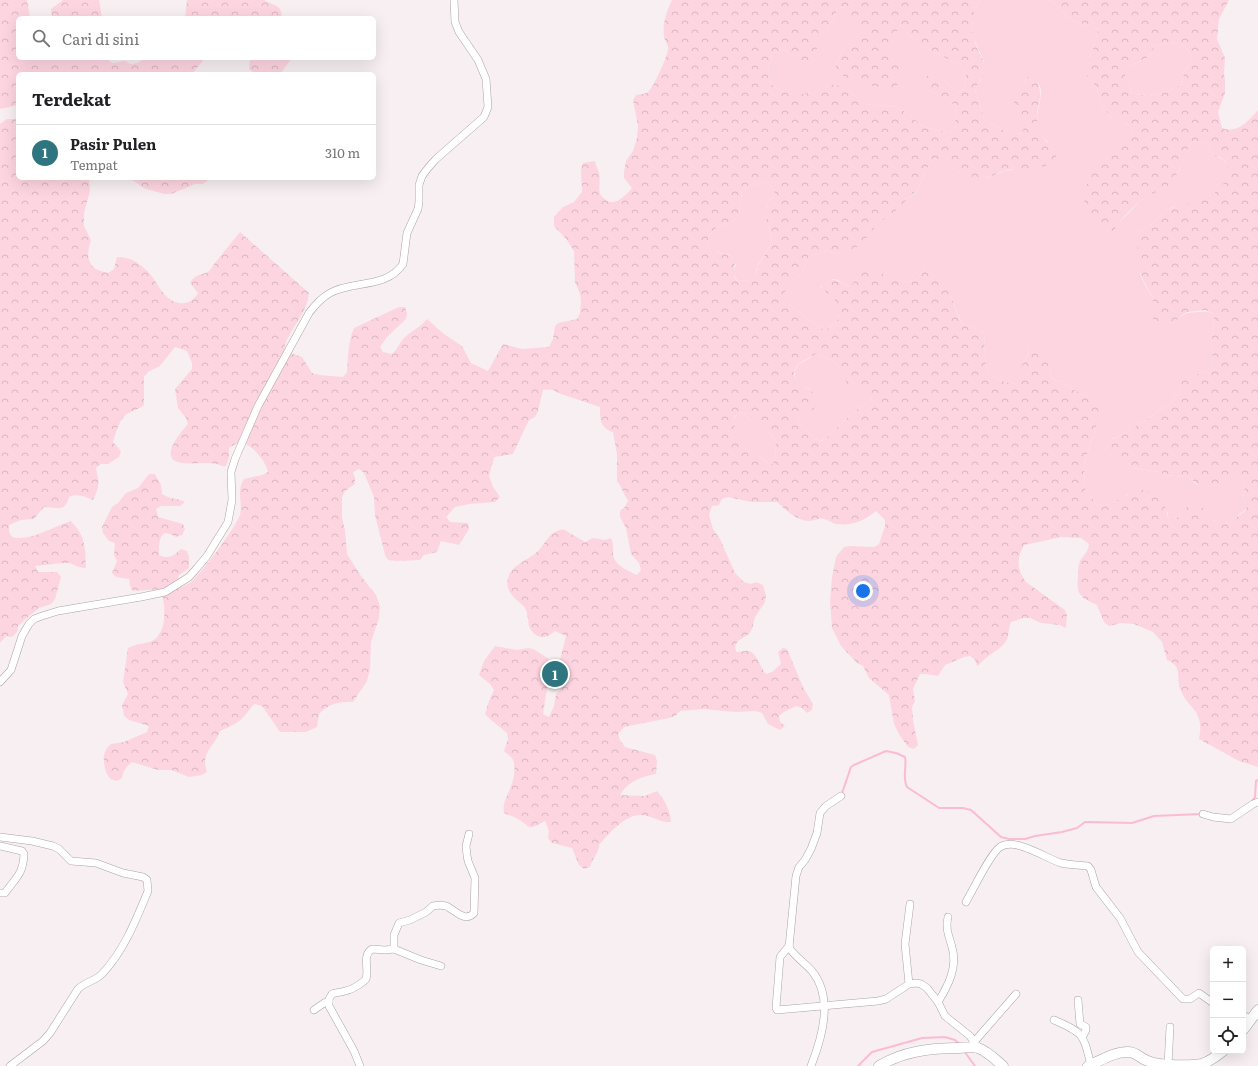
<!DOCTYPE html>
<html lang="id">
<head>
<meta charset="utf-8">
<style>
	:root { --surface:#fff; --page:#f6f6f6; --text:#202124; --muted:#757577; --line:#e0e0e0; --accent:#2e7580 }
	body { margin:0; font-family:Literata,serif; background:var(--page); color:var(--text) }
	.controls { position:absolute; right:12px; bottom:12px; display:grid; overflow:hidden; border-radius:6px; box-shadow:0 4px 16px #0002 }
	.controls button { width:36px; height:36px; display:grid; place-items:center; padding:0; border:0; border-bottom:1px solid var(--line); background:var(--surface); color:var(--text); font:20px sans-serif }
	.you { position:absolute; left:863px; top:591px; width:14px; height:14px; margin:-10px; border:3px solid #fff; border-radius:50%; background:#1a73e8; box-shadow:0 0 0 6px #1a73e833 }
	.badge { display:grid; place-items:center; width:26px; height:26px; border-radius:50%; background:var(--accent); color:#fff; font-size:13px; font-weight:700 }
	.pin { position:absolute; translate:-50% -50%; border:2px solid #fff; box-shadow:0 1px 4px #0006 }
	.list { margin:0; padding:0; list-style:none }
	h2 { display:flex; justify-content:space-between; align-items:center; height:52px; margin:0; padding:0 16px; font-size:17px }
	h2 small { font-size:13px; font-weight:400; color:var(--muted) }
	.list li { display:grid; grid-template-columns:26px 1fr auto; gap:12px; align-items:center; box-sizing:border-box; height:56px; padding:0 16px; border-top:1px solid var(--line) }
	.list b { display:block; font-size:15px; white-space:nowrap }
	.list p { margin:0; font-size:13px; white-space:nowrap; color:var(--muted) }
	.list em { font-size:13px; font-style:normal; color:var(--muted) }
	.icon { flex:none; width:22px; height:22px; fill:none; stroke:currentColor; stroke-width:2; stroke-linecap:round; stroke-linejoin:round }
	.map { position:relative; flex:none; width:1258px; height:1066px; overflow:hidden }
	.search { position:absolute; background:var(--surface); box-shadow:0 4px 16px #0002; left:16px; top:16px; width:360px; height:44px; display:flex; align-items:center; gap:10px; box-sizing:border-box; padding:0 14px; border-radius:6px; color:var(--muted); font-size:15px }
	.panel { position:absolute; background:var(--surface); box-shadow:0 4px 16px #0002; left:16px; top:72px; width:360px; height:108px; border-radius:6px }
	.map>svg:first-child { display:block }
	.green { fill:#fdd5e1 }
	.forest { fill:url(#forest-crowns); fill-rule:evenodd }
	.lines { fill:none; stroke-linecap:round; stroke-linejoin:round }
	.stream { stroke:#fcbccf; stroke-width:2 }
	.street-casing { stroke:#aba3a5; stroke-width:8 }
	.secondary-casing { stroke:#aba3a5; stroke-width:11 }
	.street { stroke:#fff; stroke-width:7 }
	.secondary { stroke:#fff; stroke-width:10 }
</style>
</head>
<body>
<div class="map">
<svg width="1258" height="1066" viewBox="0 0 1258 1066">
	<defs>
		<pattern id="forest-crowns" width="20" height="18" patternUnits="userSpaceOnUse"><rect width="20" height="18" fill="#fdd5e1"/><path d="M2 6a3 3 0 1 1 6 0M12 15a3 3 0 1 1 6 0" fill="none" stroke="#d8b6c0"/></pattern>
	</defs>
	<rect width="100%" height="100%" fill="#f7eff1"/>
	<g class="green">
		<path d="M980 0H1050C1058 5 1067 18 1074 21 1083 25 1090 24 1098 30L1092 53 1085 64 1087 76 1097 88 1103 107 1112 118 1129 125 1132 131 1102 157 1113 232 1116 226 1139 202 1149 195 1161 190 1179 171 1190 143C1203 137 1208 146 1214 156 1221 158 1225 160 1228 166 1235 181 1213 195 1202 200 1191 206 1177 204 1166 210 1161 213 1157 219 1153 223 1149 227 1144 229 1140 232 1138 243 1138 246 1139 256 1140 261 1139 265 1139 269 1142 287 1162 310 1173 324 1184 314 1183 313 1199 312 1206 311 1208 311 1214 314 1214 323 1212 331 1212 340 1211 349 1216 363 1207 370 1201 374 1190 375 1183 378L1181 390 1169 405 1158 411 1148 419 1118 437 1113 438 1110 454C1120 457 1127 459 1133 468L1159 472 1165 475 1185 477 1191 479 1196 484 1214 487 1235 473C1246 477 1247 486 1242 496L1247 507C1243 513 1240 513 1235 518 1220 531 1210 518 1201 506 1190 511 1180 518 1168 519V512L1128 494C1120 501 1109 505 1098 506L1085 489 1084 464 1096 427 1088 397 1051 378 1049 366 1029 349C1028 358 1023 360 1022 368 1020 374 1021 378 1017 383 1005 384 996 379 987 371L985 359 984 333 961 322 951 297 925 268C922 271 919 278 915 280 904 289 879 266 864 272 857 274 855 283 849 287L838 280 832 279 820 286C825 291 838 301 840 307 844 317 833 326 825 330L819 327 786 302 783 293 791 283 802 273 807 261 811 256 822 252 829 251 841 254 871 231 879 222 890 216 903 202 914 194 918 189 927 168 934 160 939 159 960 173 987 178 1005 171 1012 170 1048 142C1024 121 1049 97 1038 83 1035 81 1030 79 1027 77 1020 85 1017 96 1014 106L1024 123 1023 130 1019 135H1013L985 121 975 90 977 85 981 80 984 61 973 37 972 24V17L974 10Z"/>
		<path d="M845 7 862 33C849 42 839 52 835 68 856 79 869 89 893 88L898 67 889 57V43L901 25 918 45 930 50 961 66 965 71 966 78 965 84 963 90 957 92 938 75 928 91 940 95 956 106 955 126 952 131 946 132 924 127 907 113 896 107 866 104 827 85C821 88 814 92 807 93 795 96 773 92 769 79 767 71 770 62 772 54L783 49 794 57 821 40 828 30 838 8Z"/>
		<path d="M1179 42 1189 51 1192 57 1190 63 1183 73 1184 79C1175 94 1148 99 1132 93L1125 75V69L1148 57 1155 46 1167 43Z"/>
		<path d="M764 182C771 184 773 187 775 194 773 197 769 201 768 204 766 210 767 221 768 227 770 232 773 236 771 242 768 255 755 261 756 276L750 280 738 281C733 276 733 272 736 265L730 255 711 251 707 246 709 236 713 231 717 227 735 220 739 215 742 190 747 187Z"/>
		<path d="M816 354 833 361 837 365 849 385 873 394 871 400 855 411 826 438 820 441 814 439C810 432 802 429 797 421L801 417 812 411 810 389 798 383 795 377V371L798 365Z"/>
		<path d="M742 412C747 415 749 421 755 424 759 427 763 428 766 430 779 439 777 451 773 464 765 463 763 458 757 455 742 446 739 447 735 430 733 421 733 416 742 412Z"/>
	</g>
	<g class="forest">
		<path d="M0 0H27L30 18H18V58H106L112 63 125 61 130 64 137 63 147 58H205L192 74H18V105L0 109Z"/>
		<path d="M63 0H99L102 18H52L51 9Z"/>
		<path d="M187 0H264C272 5 284 5 281 18H185Z"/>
		<path d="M672 0H980C969 16 970 33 978 50 981 56 985 61 984 68 984 77 978 82 975 90L985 121 1013 135H1019L1023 130C1024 119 1017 116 1014 106 1012 99 1022 83 1027 77H1034C1048 97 1033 105 1038 125 1040 137 1050 145 1057 154 1051 173 1023 167 1007 170 998 172 990 179 981 178 964 177 952 169 939 159L934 160 927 168 918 189 890 216 879 222 864 241 854 249 841 254 829 251 822 252 811 256 807 261 802 273 791 283 784 293 786 302 819 327 825 330C831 327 836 323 839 317 847 301 821 295 819 280 831 278 839 280 849 287 855 283 857 274 864 271 879 266 904 289 915 280 919 278 922 271 925 268L931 267C949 279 952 304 961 322L984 333 985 359 987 371C996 379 1005 384 1017 383 1021 377 1019 377 1020 371 1022 362 1028 359 1029 349L1035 347C1048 353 1049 365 1051 378L1088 397 1099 408 1096 427 1084 464 1085 489 1098 506C1114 505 1125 495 1140 489 1156 493 1167 501 1168 519 1182 518 1183 514 1189 503L1201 506 1214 521 1220 523H1226L1232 520 1244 512 1247 507 1242 496C1247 486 1246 477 1235 474L1214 487 1208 488 1201 487 1191 479 1185 477 1165 475 1159 472 1133 468C1125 456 1114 459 1105 449L1107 441 1118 437 1148 419 1158 411 1169 405 1181 390 1182 378C1190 375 1201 374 1207 370 1216 363 1211 349 1212 340 1212 331 1214 323 1214 314L1206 310 1187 312 1182 315 1173 324 1166 326 1152 318 1153 298 1144 282 1139 270 1137 238 1140 232 1151 225 1165 210 1178 206 1202 200 1213 194 1222 186 1229 175V169L1225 161 1220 157 1214 156C1208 146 1203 137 1190 143 1184 158 1179 176 1167 187 1162 191 1155 192 1150 195 1137 201 1120 220 1113 232 1102 230 1098 224 1092 216 1090 213 1086 209 1085 206 1081 192 1093 168 1102 157 1110 147 1122 139 1132 131L1129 125 1112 118 1103 107 1097 88 1087 76 1085 70V64L1092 53 1098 30C1090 24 1083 25 1074 21 1067 18 1058 5 1050 0H1229L1219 19 1217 39 1225 58 1224 74 1225 80V93L1218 112 1222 128C1238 134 1248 121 1258 110V767L1239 761 1199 739C1205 709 1189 711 1180 689 1176 677 1183 666 1167 660L1162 642 1153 632 1134 624 1121 623 1109 626 1104 622 1097 605C1081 598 1076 595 1078 577 1078 571 1078 566 1080 561 1084 554 1088 553 1089 544L1081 538 1062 537 1024 545C1016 558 1017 571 1026 582L1065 610 1067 615 1066 628 1060 625 1041 623 1030 618H1023L1011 622C1008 629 1009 636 1006 641 1001 649 993 652 986 658 983 660 981 664 977 666L975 660 970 656 964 657 945 665 938 676 926 674H920L913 689 915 701 912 707 913 720 918 745 914 749 908 747 900 736 894 724 889 695 869 678 863 666 857 663 841 646 832 628 830 602 832 577 836 557 844 547 850 546 874 547 879 544 885 526V520L876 511C864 521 852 526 836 524 832 523 828 520 824 519 819 517 814 521 809 521 795 520 786 510 777 502H751L728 497 722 499 719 505 712 506 709 515 713 529 720 539 735 573 744 582 751 584 756 582 763 585 766 596 765 602 755 617 752 629 749 634 738 641 735 646 736 652C740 652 746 650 749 651 758 654 760 668 766 674L772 672 781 664 778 652 783 648 787 649 803 687 813 704 812 710 807 713 802 708 796 706 784 712 779 716 780 722 785 726 780 730 768 724 762 713 755 711 736 712 703 709 680 711 675 716 669 718 624 727 618 734 620 740 625 747 655 755 657 761 656 774C642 776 627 782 620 795L645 796 657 791C665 800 670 810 671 822 662 823 656 818 647 816 628 810 610 833 599 845 599 854 592 858 590 867L584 869 579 865 572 848 552 843 548 838 549 831 545 821C525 832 533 827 516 818 513 816 508 815 504 813 502 802 508 796 511 786 514 780 516 766 513 760 512 757 507 754 504 751L508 739 507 733 491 720 485 714 489 701 494 690 490 684 479 675 484 661 495 646 517 650 529 648 535 650 549 659 544 670 547 688 543 714 549 717 554 706 556 694 561 689 562 677 560 660 566 636 555 631C546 640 534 639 529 626 528 621 528 613 525 608 524 606 521 604 519 602 509 594 504 585 510 573 517 562 531 559 539 550 547 541 549 532 563 529L585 542 593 538 605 540 611 538C614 544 613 548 613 554 614 565 628 571 637 575L641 570 639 563 631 554 626 528 620 517V511L625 507 628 501 617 480V454L613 432C600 428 600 420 600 407 588 403 576 399 564 395 554 392 556 388 543 390L538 411 535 417 529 420 513 454 494 457 489 476 493 487 500 497 495 502 469 504 455 507 446 517 450 522 468 523 469 529 459 545 441 541 437 552 424 555 420 560C414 560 392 562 389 560 388 560 385 556 385 555L375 515 374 497 364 473 359 469 353 472 355 478V484L345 491 342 497V518L345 530 347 554 361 576 376 595 380 606 379 618 371 642 370 669 367 681 353 702C337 702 331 703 319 714L317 727 306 732H280L262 706 254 704C241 721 239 723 220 731 215 747 200 751 207 772L202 775 189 777 171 770H158L132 762C126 767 123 771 122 778L117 781C115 780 112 780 111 779 105 775 103 761 104 755 105 750 108 747 111 744L124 742 147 732 149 726 129 720 124 716 122 705 128 694 123 682 128 648C135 644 144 644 152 641 168 633 166 603 160 589L133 591 130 586 129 579 116 577 112 573 117 561 114 555 115 543 109 541 103 533 102 527 112 507 118 503 126 493 138 488 149 474H155L161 485 162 494C169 499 177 498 185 502L180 506H161L156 509 158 517 183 524 185 529 182 535 176 537 170 534 164 533C158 540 159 546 159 555 169 560 174 555 181 549L187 551 189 557V568L178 576 180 585 182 587C185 585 188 584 191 582 201 574 236 527 240 515 243 503 236 490 244 479L262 475 268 472C266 461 250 441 238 443 235 444 232 446 229 448V457L226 466C222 467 221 465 217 464 214 463 209 463 205 463 197 463 190 464 182 463 157 460 180 433 188 424L186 418 178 408 175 389 192 369V363L187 351 175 347 160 366 148 372 144 377V405C138 410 133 410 127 414 119 419 116 433 113 442L121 451 119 457 108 464H101L96 468C99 483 100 486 93 500 85 497 78 493 69 497 65 513 57 507 44 507L34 519 21 520 9 525V532L12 537C30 542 54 526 71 521 86 537 85 547 86 568 76 568 76 564 68 563 57 563 46 565 35 566L38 572H57L61 577 55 599 51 604 39 608 28 617 18 626 17 632 12 637 6 636 0 643V124L7 119H18V178L89 179 90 191 84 213V226L91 240C88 250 85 261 96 269 99 271 105 272 108 273L114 269 117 257C130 258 135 260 145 269 154 276 158 288 166 296 176 306 191 306 198 293L190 283C191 281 192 279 194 278 202 271 208 277 214 264L240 232 309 293C308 309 296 322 289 336 286 340 285 346 284 351L302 357 312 373 319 375 343 377 347 372C348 357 348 342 354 328L399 307H405L407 313 406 319 387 337 380 347 383 352 392 354C398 349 399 343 404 338 411 331 421 327 427 319L444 334 462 346 471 363 488 371 503 344 522 349 549 347 553 339 555 326 558 323 577 319 580 313 581 300 580 294 575 282 574 251 567 240 554 226V217L563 207 574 202 582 192 581 169 583 163 595 161C596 166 598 169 599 173 601 179 598 187 600 193 600 195 603 198 606 200 615 207 626 195 632 188L624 178V172L626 161 633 151 637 138 638 126 633 100 636 95C640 94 645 94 648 92 653 89 667 57 668 50 669 44 664 41 664 36 662 23 667 11 672 0ZM844 7 862 33C849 42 839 52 835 68 837 70 837 72 839 73 846 79 884 91 893 88 902 85 902 73 898 66 896 63 892 60 889 57V44L901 25 918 45 930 50 961 66 965 71 966 77 965 84 963 90 957 92 938 75 927 76 924 81V87L928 91 940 95 956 106 955 126 952 131 946 132 924 127 907 113 896 107 866 104C860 93 840 83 827 85 820 86 814 92 807 93 795 96 773 92 769 79 767 71 770 62 772 54L783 49 794 57 806 62 811 58 828 30 838 8ZM1179 42 1189 51 1192 57 1190 63 1183 73 1184 79C1175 94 1148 99 1132 93L1125 75V69L1148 57 1155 46 1167 43ZM764 182C771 184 773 187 775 194 773 197 769 201 768 204 766 210 766 221 768 227 770 232 773 236 771 242 768 255 756 261 756 276L750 280 737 281 734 277 735 258C726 252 714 255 707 246L709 236 713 231 717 227 735 220 739 215 742 190 747 187ZM816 354 833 361 837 365 848 385 872 394 871 400 855 411 826 438 821 441 815 439C810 432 802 429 797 421 803 415 813 413 816 405 824 386 783 386 797 366 801 361 811 357 816 354ZM742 412C747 415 750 421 755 425 759 427 763 428 766 430 779 439 777 451 773 464 765 463 762 458 756 454 740 445 740 447 735 428 734 423 733 422 735 416Z"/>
		<path d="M250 58H292L280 74H256L249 69Z"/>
		<path d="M123 178H212L202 184H195L171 194H164L144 188 134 181Z"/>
	</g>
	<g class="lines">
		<g class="stream">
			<path d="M841 794 842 793 851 767 854 765 886 751 896 753 905 757C907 767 902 777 907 787L939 808H963L971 810 1001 837 1009 839H1025L1035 836 1062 832 1077 828 1085 822H1088L1132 823 1154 816 1201 814"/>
			<path d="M1252 801 1255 797 1256 781 1258 780"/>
			<path d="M964 1051 975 1066"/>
			<path d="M858 1066 872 1052 922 1038 945 1037 955 1040 959 1044"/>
		</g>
		<defs>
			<g id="street">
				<path d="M0 682 11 670 22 636 29 624 34 619 42 616 58 611 141 597 165 592 189 577 197 568 207 556 228 522 232 500 231 472 235 459 258 406 309 313C315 305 321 298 330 293 353 280 386 289 403 264L407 233 418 209 419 202V185L422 176 428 168 436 159 484 117 488 107 486 79 478 60 459 32 455 22 454 0"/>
				<path d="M1203 814 1213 817 1231 819 1253 804 1258 802"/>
				<path d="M0 837 32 841 53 846 59 849 71 861 96 863 123 873 143 877 147 880 148 891C136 920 124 951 102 974 95 981 85 982 78 989L50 1033 43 1041 10 1066"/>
				<path d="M0 846 22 851 24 854C23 875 16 877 5 893H0"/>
				<path d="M966 902C973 890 990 854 1000 847 1016 837 1045 858 1061 863 1070 865 1079 865 1088 866L1091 870 1096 887 1120 918 1138 952 1183 999H1190L1199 993 1213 1003"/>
				<path d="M789 946 780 957 776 1008 777 1010 878 1001 886 999 909 984 916 983 921 984 927 988 938 1002 945 1016 970 1036 978 1048"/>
				<path d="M394 949V935L399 923 410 920 426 912 433 906C437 905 442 905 446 906 455 910 465 923 474 913L475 878 468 861 467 855 466 846 469 834"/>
				<path d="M909 984 905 944 910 904"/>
				<path d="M1078 1000 1080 1024 1086 1027V1030L1083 1036"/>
				<path d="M938 1002C948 986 958 967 952 947 949 936 945 928 948 917"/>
				<path d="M314 1010 324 1003 329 1001"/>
				<path d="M1243 1015 1251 1020"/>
				<path d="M1054 1020C1084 1033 1083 1034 1091 1065"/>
				<path d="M974 1042 1016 994"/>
				<path d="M1168 1065 1170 1027"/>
				<path d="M360 1066 354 1051 329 1006V999L332 994C336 992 340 993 345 991 351 990 359 985 364 981 372 975 360 956 372 949L385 950 394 949 421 960 441 966"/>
				<path d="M811 1066C822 1038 834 998 812 971 807 965 791 953 789 947L796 876 799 867 805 860 811 849 817 833 820 813 826 806 841 796"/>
			</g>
			<g id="secondary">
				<path d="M1243 1030 1258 1010"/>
				<path d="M879 1066C904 1051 931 1048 960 1048 965 1048 973 1046 978 1048 987 1051 996 1060 1003 1066"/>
				<path d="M1088 1066C1100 1061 1115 1051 1129 1052 1136 1052 1141 1059 1148 1061 1160 1066 1190 1066 1202 1064 1210 1061 1217 1056 1223 1051"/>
			</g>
		</defs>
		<use href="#street" class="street-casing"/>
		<use href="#secondary" class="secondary-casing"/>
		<use href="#street" class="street"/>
		<use href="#secondary" class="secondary"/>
	</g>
</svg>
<div class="controls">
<button>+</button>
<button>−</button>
<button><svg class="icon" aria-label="locate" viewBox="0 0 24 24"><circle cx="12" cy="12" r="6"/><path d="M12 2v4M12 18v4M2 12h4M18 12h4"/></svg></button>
</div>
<div class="you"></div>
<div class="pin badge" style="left:555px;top:674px">1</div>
<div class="search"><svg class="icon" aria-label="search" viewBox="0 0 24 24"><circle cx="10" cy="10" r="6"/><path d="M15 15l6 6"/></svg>Cari di sini</div>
<section class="panel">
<h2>Terdekat<small></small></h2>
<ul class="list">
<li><span class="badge">1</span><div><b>Pasir Pulen</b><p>Tempat</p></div><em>310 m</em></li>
</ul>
</section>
</div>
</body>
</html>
